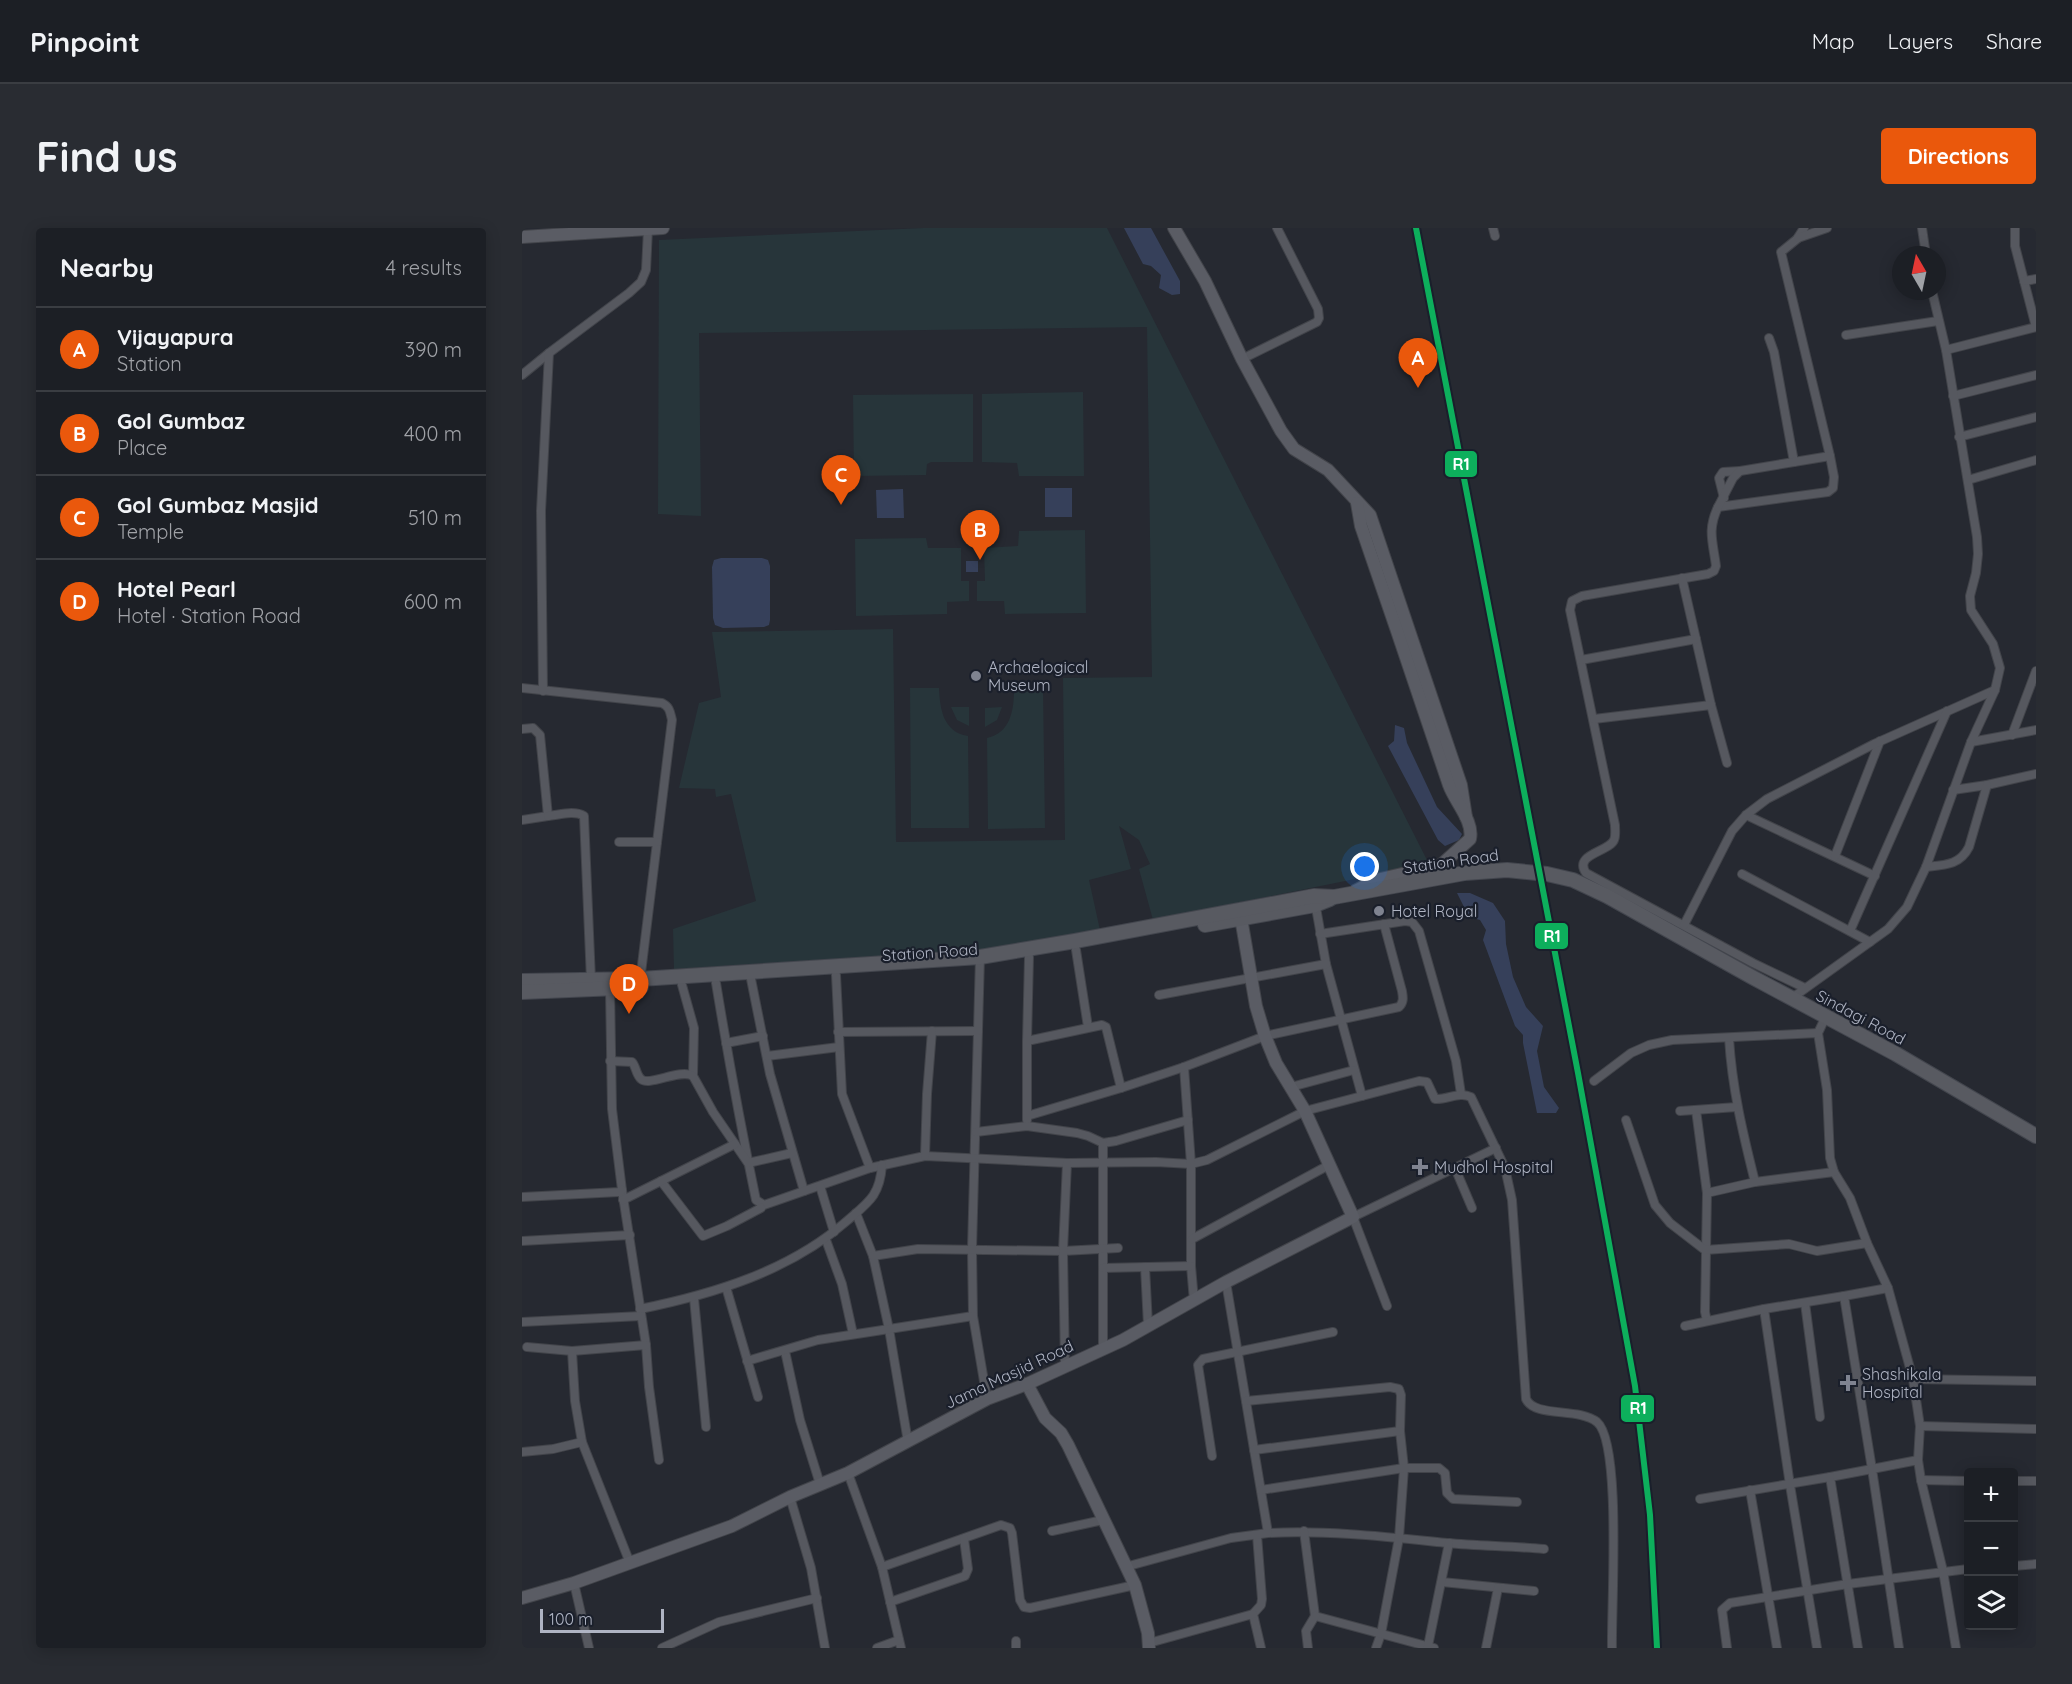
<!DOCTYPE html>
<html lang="en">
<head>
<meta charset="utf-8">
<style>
	:root { --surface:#1c1f25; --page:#292c32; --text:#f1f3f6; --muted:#a0a2a7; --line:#3a3d42; --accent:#ea580c }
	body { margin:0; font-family:Quicksand,sans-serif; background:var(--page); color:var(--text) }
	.controls { position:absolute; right:18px; bottom:18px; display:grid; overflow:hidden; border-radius:6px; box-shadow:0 3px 15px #0003 }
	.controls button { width:54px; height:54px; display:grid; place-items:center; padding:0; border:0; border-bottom:2px solid var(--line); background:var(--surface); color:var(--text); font:30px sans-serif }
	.compass { position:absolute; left:1370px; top:18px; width:54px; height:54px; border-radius:50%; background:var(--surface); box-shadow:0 3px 15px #0003; rotate:351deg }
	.scale { position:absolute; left:18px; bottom:15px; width:124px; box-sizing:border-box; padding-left:6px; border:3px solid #afb4c3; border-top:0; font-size:16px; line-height:21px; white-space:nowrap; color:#afb4c3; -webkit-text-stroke:4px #1a1f2b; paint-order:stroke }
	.you { position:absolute; left:843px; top:639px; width:21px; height:21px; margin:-15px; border:4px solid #fff; border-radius:50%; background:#1a73e8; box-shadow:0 0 0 9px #1a73e833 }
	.badge { display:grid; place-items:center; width:39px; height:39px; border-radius:50%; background:var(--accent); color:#fff; font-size:20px; font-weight:700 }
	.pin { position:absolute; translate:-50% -50px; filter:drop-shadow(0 2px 3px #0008) }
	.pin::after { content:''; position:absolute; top:32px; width:21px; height:18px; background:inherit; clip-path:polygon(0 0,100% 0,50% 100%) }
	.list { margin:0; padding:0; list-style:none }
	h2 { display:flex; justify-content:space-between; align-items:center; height:78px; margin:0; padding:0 24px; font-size:26px }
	h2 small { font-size:20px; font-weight:400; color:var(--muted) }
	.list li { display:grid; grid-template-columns:39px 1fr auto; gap:18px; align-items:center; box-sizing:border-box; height:84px; padding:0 24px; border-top:2px solid var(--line) }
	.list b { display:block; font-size:22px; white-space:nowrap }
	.list p { margin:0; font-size:20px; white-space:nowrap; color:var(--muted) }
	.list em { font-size:20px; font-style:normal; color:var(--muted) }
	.icon { flex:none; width:33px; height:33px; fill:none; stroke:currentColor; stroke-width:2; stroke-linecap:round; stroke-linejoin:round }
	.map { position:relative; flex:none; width:1514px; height:1420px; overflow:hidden; border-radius:6px }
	header { display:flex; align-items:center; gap:36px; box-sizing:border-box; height:84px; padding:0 30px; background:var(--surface); border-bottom:2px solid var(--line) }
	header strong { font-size:28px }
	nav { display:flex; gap:33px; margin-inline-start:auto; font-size:21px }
	.intro { display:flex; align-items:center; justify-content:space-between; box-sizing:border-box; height:144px; padding:0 36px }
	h1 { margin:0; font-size:42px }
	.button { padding:15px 27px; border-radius:6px; background:var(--accent); color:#fff; font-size:21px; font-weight:700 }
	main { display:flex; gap:36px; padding:0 36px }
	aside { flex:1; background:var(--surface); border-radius:6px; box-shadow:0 3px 15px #0003 }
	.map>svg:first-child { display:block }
	.green { fill:#27353a }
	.water { fill:#36405a }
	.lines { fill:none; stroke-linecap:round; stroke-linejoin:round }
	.street-casing { stroke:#42444a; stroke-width:10 }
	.secondary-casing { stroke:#42444a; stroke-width:14 }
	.primary-casing { stroke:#43464e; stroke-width:16 }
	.street { stroke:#56585f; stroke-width:8 }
	.secondary { stroke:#5a5c64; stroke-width:12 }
	.primary { stroke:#585a61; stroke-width:14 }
	.rail-1-casing { stroke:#1a1f2b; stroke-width:10 }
	.rail-1 { stroke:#0daf5c; stroke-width:6 }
	.poi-dot { fill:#7f8390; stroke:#1a1f2b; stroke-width:2 }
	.labels { text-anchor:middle; stroke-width:4.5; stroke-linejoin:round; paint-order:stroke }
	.poi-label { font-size:16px; fill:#afb4c3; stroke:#1a1f2b; text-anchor:start }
	.street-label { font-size:16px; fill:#afb4c3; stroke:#1a1f2b }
	.line-badge { stroke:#1a1f2b; stroke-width:2 }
	.badge-label { font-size:16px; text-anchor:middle; font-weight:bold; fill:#fff }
</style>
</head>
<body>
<header>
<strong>Pinpoint</strong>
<nav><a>Map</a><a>Layers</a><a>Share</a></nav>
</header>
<div class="intro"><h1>Find us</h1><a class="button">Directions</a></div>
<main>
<aside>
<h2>Nearby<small>4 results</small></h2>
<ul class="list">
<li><span class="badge">A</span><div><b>Vijayapura</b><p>Station</p></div><em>390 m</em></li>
<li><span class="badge">B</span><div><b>Gol Gumbaz</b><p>Place</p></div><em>400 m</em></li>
<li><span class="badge">C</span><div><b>Gol Gumbaz Masjid</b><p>Temple</p></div><em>510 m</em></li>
<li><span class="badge">D</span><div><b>Hotel Pearl</b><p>Hotel · Station Road</p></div><em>600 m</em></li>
</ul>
</aside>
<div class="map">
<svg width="1514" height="1420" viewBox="0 0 1514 1420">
	<rect width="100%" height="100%" fill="#262931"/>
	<g class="green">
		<path d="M402 0H585L907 636 631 692 617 641 628 636 617 612 597 598 609 641 567 652 578 702 466 721 152 741 151 701 234 673 209 566 194 569 193 561 157 560 177 475 199 469 190 404 371 401 374 614 543 612 541 450 630 449 625 99 177 105 179 288 136 286 137 12Z"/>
		<path d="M561 164 562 248H497L495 235 460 234V166Z"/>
		<path d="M451 166V234H409L405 236 404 247 332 248 331 167Z"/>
		<path d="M563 302 564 385 483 386 482 373H455V353H463L462 320 496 318 497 303Z"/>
		<path d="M404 310 406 320H439V353H447V373L425 374V386L334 388 333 311Z"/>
		<path d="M388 460H417C418 481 421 504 446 508L447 600H389Z"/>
		<path d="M521 460 523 600 466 601 465 510C489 505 492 481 492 461Z"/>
		<path d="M429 479H447V498L435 492Z"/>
		<path d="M480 479 475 492 463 499V480Z"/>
	</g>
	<g class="water">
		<path d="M602 0H629L658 53V66L650 67 637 60 639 47 629 38 621 36Z"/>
		<rect x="523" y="260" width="27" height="29"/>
		<path d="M381 261 382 290H355L354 262Z"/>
		<path d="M199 330H240L246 332 248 338V392L247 397 242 399 201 400 193 397 191 390 190 339 192 332Z"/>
		<rect x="444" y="333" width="12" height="11"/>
		<path d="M873 497 882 500 885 515 915 579 940 606 937 612 923 618 916 612 866 518 872 513Z"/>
		<path d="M935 665H948L971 675 983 693 984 716 991 749 1004 779 1021 798 1015 823 1022 859 1037 880 1034 885H1015L1001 815V807L993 798 961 712 964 702 958 692 947 689Z"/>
	</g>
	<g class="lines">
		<defs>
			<g id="street">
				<path d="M971 0 973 8"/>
				<path d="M1282 0 1275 11 1259 24 1308 228 1312 249 1311 260 1306 264 1196 279C1185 302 1191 314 1194 338L1192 343 1186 346 1060 368 1050 373 1048 382 1093 597C1093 602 1094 608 1092 612 1087 624 1051 626 1064 645L1231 735 1283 760"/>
				<path d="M1400 0 1404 27"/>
				<path d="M1493 0V18L1514 99"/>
				<path d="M1276 10 1305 0"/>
				<path d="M1502 53 1514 51"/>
				<path d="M1324 107 1416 93"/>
				<path d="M1247 110 1252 124 1272 234"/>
				<path d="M1424 122 1514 99"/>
				<path d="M720 131 795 94 797 90 796 81 755 0"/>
				<path d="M0 147 27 125 107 65 119 54 124 42 126 1"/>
				<path d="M1431 168 1514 147"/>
				<path d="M1437 209 1514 189"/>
				<path d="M1446 252 1514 232"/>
				<path d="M1202 270 1197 250 1201 244 1218 243"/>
				<path d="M1196 279 1211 250 1218 243 1308 228"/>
				<path d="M1160 350 1189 477 1205 535"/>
				<path d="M1059 432 1174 411"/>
				<path d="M0 460 140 475C148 479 148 484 150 492L118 753"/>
				<path d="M21 463 19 283 27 125"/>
				<path d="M1072 491 1189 477"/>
				<path d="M0 501 11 500 18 507 26 588 0 592"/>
				<path d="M1490 507 1514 443"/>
				<path d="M1449 514 1514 502"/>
				<path d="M1431 562 1465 557 1514 546"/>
				<path d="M1224 587 1353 648"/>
				<path d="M26 588C37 587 52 582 62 588L69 752"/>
				<path d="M97 614H135"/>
				<path d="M1313 628 1358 513"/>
				<path d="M1404 639C1423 637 1438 637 1447 619L1465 557"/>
				<path d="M1220 646 1348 714"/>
				<path d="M793 674 804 736 840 868"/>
				<path d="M1162 697 1210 603 1224 587 1245 571 1352 516 1473 462"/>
				<path d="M1328 703 1425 483"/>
				<path d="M798 706 883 693 890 694 897 703 934 833 939 866"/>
				<path d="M554 722 566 799"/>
				<path d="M458 729 450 1021 451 1088 465 1171"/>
				<path d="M314 747 320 866 348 940"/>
				<path d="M229 751 248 846 282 963"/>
				<path d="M194 755C206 828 219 900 234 972L242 977 348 940 403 928 545 935 634 934 669 936 685 932 783 883 897 853 905 854 913 871C926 872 937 863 949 869L983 940 990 972 1004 1171C1013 1190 1056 1179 1075 1194 1100 1215 1089 1382 1090 1420"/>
				<path d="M160 757 172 800 171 848"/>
				<path d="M88 761 90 881 100 962 124 1117 127 1159 137 1232"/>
				<path d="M637 767 804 736"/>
				<path d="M1270 770 1366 701 1385 679 1404 639 1449 514 1473 462 1478 440 1471 416 1449 382 1448 368 1454 345 1456 326 1455 309 1424 122 1410 63"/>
				<path d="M1304 788 1296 805 1305 862 1308 930 1312 944 1328 970 1345 1015 1366 1060 1322 1068 1350 1241 1308 1249 1336 1420"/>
				<path d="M316 804 456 803"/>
				<path d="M1207 810C1210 860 1221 906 1233 954"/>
				<path d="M505 813 580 797 584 799 599 860"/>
				<path d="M204 815 241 808"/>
				<path d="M245 828 317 819"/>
				<path d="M88 833 110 834C114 838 114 847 119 851 127 859 158 840 171 848L191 884 226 935 270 925"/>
				<path d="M662 839 669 936V1038L672 1073"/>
				<path d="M1072 853 1109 825 1127 817 1150 812 1296 805"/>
				<path d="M769 859 832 842"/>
				<path d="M1174 882 1185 965 1183 1084 1185 1093"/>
				<path d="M1158 883 1215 879"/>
				<path d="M505 888 599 860 662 839 743 808 877 779C882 774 881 769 880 763L862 696"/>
				<path d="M505 892V813L507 729"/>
				<path d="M1104 892 1133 977 1148 995 1183 1022 1267 1016 1295 1023 1345 1015"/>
				<path d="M454 904 505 898 555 905 566 908 581 915 594 913 666 892"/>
				<path d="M581 915V1121"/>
				<path d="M403 928 405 866 410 803"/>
				<path d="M933 940 950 980"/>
				<path d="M139 953 181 1008 205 998 239 980"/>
				<path d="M298 958 312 1004"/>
				<path d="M1185 965 1233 954 1312 944"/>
				<path d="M0 969 97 964 100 962"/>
				<path d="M101 972 213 916"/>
				<path d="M334 985 351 1028 367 1101 386 1214"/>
				<path d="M670 1011 807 937"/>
				<path d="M304 1012 320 1056 331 1106"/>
				<path d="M0 1013 108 1007"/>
				<path d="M351 1028 396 1021 541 1023 596 1020"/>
				<path d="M623 1039 626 1097"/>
				<path d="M581 1040 669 1038"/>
				<path d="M704 1054 746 1305C806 1302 866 1309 925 1315 957 1318 990 1318 1022 1321"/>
				<path d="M204 1059 236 1169"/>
				<path d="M1366 1060 1391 1151 1398 1198 1396 1232"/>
				<path d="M172 1070 184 1199"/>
				<path d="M1283 1075 1298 1189"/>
				<path d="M865 1078 831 989 974 920"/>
				<path d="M118 1081C192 1066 268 1043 326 992 347 974 358 967 360 937"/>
				<path d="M1242 1081 1268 1257 1295 1420"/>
				<path d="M0 1094 119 1088"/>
				<path d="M1163 1098 1242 1081 1322 1068"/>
				<path d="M5 1119 50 1123 124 1117"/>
				<path d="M50 1123 53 1173 60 1214 108 1335"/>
				<path d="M263 1123 278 1192 298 1256"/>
				<path d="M225 1133 296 1112 451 1088"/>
				<path d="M543 1138 541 1023 545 935"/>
				<path d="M1391 1151 1514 1153"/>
				<path d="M724 1173 868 1159 877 1161 879 1167 878 1203 882 1240 877 1310 859 1406 854 1420"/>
				<path d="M1398 1198 1514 1201"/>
				<path d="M732 1222 878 1203"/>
				<path d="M0 1224 31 1221 60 1214"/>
				<path d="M690 1228 676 1137 681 1131 811 1104"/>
				<path d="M326 1245 360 1339 379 1420"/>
				<path d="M1399 1252 1446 1253"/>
				<path d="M1492 1253H1514"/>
				<path d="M739 1262 882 1240H917L923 1245 925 1265 931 1271 995 1274"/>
				<path d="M1228 1262 1255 1420"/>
				<path d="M268 1269 289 1340 303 1420"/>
				<path d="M1178 1271 1308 1249"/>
				<path d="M530 1303 581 1292"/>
				<path d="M782 1303 793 1388 912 1420"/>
				<path d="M735 1307 740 1371 739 1377 731 1386 739 1420"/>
				<path d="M1492 1338 1514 1336"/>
				<path d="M360 1339 479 1297 488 1300 490 1305 498 1372 502 1379 508 1380 613 1357"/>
				<path d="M603 1339 709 1310 746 1305"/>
				<path d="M920 1354 1012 1363"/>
				<path d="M52 1355 67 1420"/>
				<path d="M368 1374 443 1348 446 1341 442 1311"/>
				<path d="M494 1413V1420"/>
				<path d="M627 1415 731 1386"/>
				<path d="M906 1418 927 1315"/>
				<path d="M140 1420 197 1394 295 1370"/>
				<path d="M355 1420 377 1412"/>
				<path d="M786 1420 784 1403 793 1388"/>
				<path d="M964 1420 976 1360"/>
				<path d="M1205 1420 1200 1382 1208 1375 1326 1356 1446 1341"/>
				<path d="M1377 1420 1350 1241 1396 1232 1399 1252 1421 1343 1434 1420"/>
			</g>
			<g id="secondary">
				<path d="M652 0 683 53 720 131 759 203 772 221 806 242 848 287 939 557 944 589"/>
				<path d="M0 9 141 0"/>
				<path d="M833 663 854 652 919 637 948 611C952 593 933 574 927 557 898 471 869 384 839 298L835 275"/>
				<path d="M505 1156 523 1190 539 1205 546 1217 613 1357 626 1405 627 1420"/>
				<path d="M0 1370 52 1355 210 1298 268 1269 326 1245 465 1171 505 1156 601 1112 704 1054 831 989 783 883 754 835 743 808 734 778 719 690"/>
			</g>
			<g id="primary">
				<path d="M683 697 793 677 808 671"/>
				<path d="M0 753 118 751 458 729 553 713 792 668 812 669 943 645 985 642 1025 646 1051 652 1085 668 1230 749 1374 826 1514 908"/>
				<path d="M0 764 119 759"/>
			</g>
		</defs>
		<use href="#street" class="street-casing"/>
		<use href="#secondary" class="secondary-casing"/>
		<use href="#primary" class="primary-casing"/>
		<use href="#street" class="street"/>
		<use href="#secondary" class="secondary"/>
		<use href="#primary" class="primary"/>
		<defs>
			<path id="rail-1" d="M894 0 1056 845 1113 1158 1128 1287 1135 1420"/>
		</defs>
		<use href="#rail-1" class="rail-1-casing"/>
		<use href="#rail-1" class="rail-1"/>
	</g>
	<g class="poi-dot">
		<circle cx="454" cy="448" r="6"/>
		<circle cx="857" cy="683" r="6"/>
		<path d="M895 930h6v6h6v6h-6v6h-6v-6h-6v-6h6z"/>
		<path d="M1323 1146h6v6h6v6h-6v6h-6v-6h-6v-6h6z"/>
	</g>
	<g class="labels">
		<g class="poi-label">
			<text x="466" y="445">Archaelogical<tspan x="466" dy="18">Museum</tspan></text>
			<text x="869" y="689">Hotel Royal</text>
			<text x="912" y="945">Mudhol Hospital</text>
			<text x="1340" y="1152">Shashikala<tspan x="1340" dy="18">Hospital</tspan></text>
		</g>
		<g class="street-label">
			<text transform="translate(929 633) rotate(-8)" y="6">Station Road</text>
			<text transform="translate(408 724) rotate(-4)" y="6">Station Road</text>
			<text transform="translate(1339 789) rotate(28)" y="6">Sindagi Road</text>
			<text transform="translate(487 1146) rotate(-25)" y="6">Jama Masjid Road</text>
		</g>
	</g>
	<g class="line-badge">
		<rect x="922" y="222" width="34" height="28" rx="6" fill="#0daf5c"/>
		<rect x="1012" y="694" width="35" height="28" rx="6" fill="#0daf5c"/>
		<rect x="1098" y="1166" width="35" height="29" rx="6" fill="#0daf5c"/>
	</g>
	<g class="badge-label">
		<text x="939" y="242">R1</text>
		<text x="1030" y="714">R1</text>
		<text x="1116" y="1186">R1</text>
	</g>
</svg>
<div class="controls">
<button>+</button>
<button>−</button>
<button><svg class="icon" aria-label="layers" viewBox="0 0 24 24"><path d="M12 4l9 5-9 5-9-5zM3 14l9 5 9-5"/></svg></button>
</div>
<svg class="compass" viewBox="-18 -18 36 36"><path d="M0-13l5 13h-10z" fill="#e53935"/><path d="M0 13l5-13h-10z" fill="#a0a2a7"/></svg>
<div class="scale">100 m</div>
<div class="you"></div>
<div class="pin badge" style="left:896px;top:160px">A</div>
<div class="pin badge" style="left:458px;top:332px">B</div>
<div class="pin badge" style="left:319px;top:277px">C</div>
<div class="pin badge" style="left:107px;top:786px">D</div>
</div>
</main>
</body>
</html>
